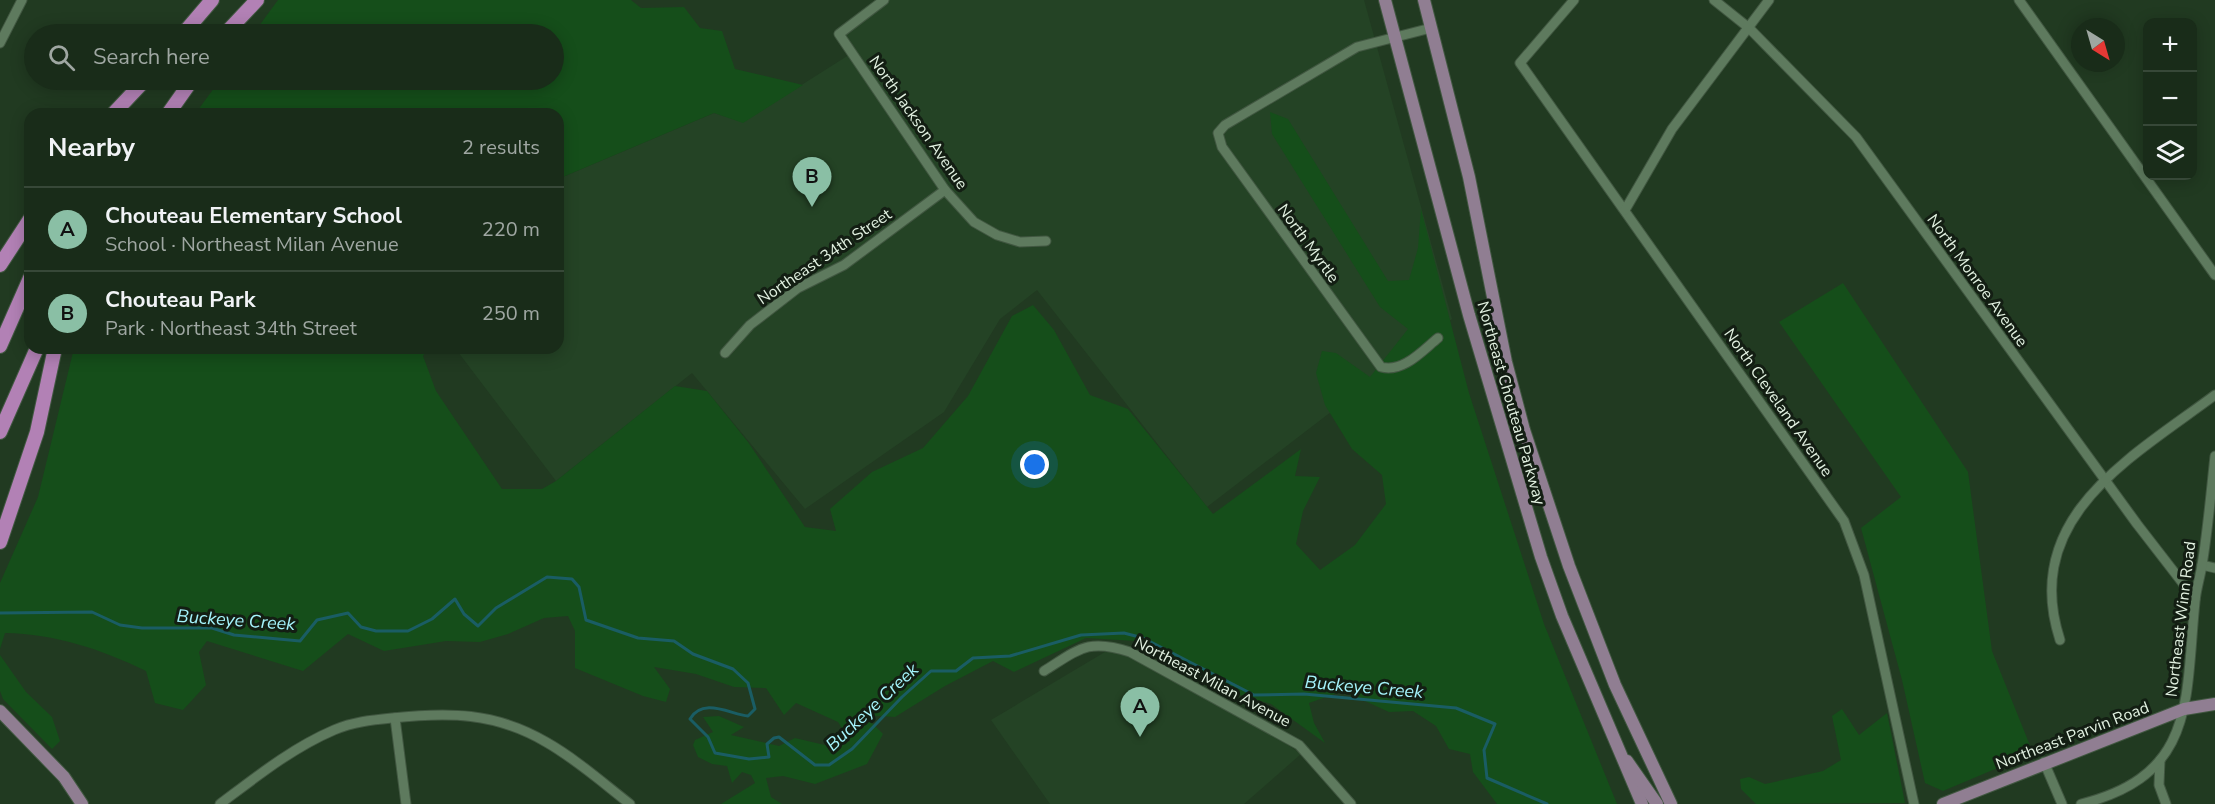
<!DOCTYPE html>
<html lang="en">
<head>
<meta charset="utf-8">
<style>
	:root { --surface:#192c19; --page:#263826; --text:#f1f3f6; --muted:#9fa7a2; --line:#374838; --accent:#8abfa5 }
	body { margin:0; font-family:"Nunito Sans",sans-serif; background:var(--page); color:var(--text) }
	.controls { position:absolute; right:18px; top:18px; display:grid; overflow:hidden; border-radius:12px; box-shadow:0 3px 15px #0003 }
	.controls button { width:54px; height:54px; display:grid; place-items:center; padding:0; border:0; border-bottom:2px solid var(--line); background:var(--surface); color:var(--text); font:30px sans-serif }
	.compass { position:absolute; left:2071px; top:18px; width:54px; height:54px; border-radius:50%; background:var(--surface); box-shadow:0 3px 15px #0003; rotate:143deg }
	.you { position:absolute; left:1035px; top:465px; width:21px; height:21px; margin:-15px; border:4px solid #fff; border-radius:50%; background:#1a73e8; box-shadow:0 0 0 9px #1a73e833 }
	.badge { display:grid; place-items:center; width:39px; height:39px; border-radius:50%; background:var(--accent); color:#111; font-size:20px; font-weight:700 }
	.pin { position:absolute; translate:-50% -50px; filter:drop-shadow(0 2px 3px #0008) }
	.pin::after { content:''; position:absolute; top:32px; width:21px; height:18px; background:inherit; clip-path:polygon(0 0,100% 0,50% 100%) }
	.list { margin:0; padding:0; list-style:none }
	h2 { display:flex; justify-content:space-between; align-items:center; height:78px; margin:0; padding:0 24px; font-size:26px }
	h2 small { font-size:20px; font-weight:400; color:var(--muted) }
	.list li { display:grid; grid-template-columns:39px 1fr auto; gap:18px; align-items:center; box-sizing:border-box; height:84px; padding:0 24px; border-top:2px solid var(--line) }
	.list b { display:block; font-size:22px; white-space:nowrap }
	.list p { margin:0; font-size:20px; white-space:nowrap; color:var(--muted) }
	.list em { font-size:20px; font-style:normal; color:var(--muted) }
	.icon { flex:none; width:33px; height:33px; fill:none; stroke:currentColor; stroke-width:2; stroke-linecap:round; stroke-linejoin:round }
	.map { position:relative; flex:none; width:2215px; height:804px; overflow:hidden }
	.search { position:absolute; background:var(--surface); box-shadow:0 3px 15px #0003; left:24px; top:24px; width:540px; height:66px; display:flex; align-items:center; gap:15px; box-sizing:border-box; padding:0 21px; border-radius:33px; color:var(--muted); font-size:22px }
	.panel { position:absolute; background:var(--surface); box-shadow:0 3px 15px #0003; left:24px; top:108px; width:540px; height:246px; border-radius:18px }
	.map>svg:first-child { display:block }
	.built { fill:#244325 }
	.green { fill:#154e1a }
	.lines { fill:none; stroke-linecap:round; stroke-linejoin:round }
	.stream { stroke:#1a5d64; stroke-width:3 }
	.minor-casing { stroke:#415741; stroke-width:11 }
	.major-casing { stroke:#415741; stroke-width:14 }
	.highway-casing { stroke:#415741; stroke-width:16 }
	.minor { stroke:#5e7a5e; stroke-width:9 }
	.major { stroke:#907e92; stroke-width:12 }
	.highway { stroke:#b281b5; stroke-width:14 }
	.labels { text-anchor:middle; stroke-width:6; stroke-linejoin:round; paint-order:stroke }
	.street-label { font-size:16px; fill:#e2f1e1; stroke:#131e13 }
	.water-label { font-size:18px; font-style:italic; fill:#a5f4fc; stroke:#131e13 }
</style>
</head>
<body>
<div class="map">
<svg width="2215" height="804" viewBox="0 0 2215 804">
	<rect width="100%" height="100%" fill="#213a21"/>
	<g class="built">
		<path d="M878 0H1364L1452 319 1207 507 1037 290 1000 319 944 412 805 509 692 373 556 481 455 348H558V179L714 113 743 122 852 53 839 34Z"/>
		<path d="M1115 646 1238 710 1301 754 1244 804H1050L991 720Z"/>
	</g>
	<g class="green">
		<path d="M278 0H631L641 8 684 7 700 28 722 31 735 69 803 85 743 123 714 113 558 179V114H195L220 80H554V34H253Z"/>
		<path d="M1270 112 1288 119 1388 281 1409 280 1418 248 1421 209 1469 393 1544 624 1617 804H1497L1473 772 1470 754 1449 749 1436 726 1413 711 1389 712 1343 691 1309 703 1314 723 1325 743 1271 704 1237 694 1189 664 1136 641 1086 638 1014 672 993 661 945 686 895 717 864 715 883 734 867 764 815 784 783 776 766 778 771 797 782 804H721L755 783 751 775 742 772 732 783 727 766 712 764 698 757 693 745 695 740 713 732 703 717 719 716 744 727 731 735 779 746 795 738 833 747 850 741 838 722 796 703 784 715 766 688 734 687 696 674 654 667 670 689 666 702 643 696 575 668V631L568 616 544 618 508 634 480 642 446 641 384 651 348 634 303 671 207 641 199 652 206 685 183 710 155 703 146 671C101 649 55 634 5 633L0 649V583L38 497 74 348H428L423 356 436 391 502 489H542L556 481 675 386 707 391 748 442 805 527 836 531 830 509 872 472 923 448 968 396 1012 316 1033 305 1054 330 1090 395 1128 409 1213 514 1301 449 1295 476 1320 477 1303 511 1296 544 1320 570 1355 545 1386 504 1382 475 1352 449 1325 405 1316 373 1322 351 1336 353 1370 377 1408 329 1380 307 1272 134Z"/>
		<path d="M1843 283 1968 472 1992 651 2033 753 1943 791 1925 783 1902 680 1861 528 1901 497 1779 322Z"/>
		<path d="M0 655 26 692 52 717 60 741 52 749 3 699 0 691Z"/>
		<path d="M1842 709 1859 735 1887 713 1905 803 1756 804 1741 789 1740 779 1749 777 1765 784 1823 771 1841 760 1832 716Z"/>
	</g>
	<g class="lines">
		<path class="stream" d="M0 613 92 612 120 625 142 628H212L234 635 300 641 317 620 348 613 361 627 376 631H408L432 619 455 599 464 614 478 626 496 608 547 577 572 579 579 587 586 620 638 638 674 641 693 654 733 669 748 683 755 709 748 716C730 714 703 697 690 719L708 737 715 753 749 759 769 757 767 744 774 738 779 737 815 765H829L852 749 902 697 931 671H956L973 658 1010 656 1081 635 1124 633 1143 638 1254 695 1304 694 1456 708 1495 724 1484 750 1487 778 1547 804"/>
		<defs>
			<g id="minor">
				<path d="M884 0 839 34 945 190 974 222 997 235 1020 242 1046 241"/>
				<path d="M1574 0 1520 63 1844 521 1864 575 1914 804"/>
				<path d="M1714 0 1749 28 1856 137 2137 524 2195 599"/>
				<path d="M2019 0 2215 275"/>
				<path d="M1431 28 1357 47 1225 125 1218 133 1222 147 1381 367C1403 373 1422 351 1438 338"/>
				<path d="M0 43 22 0"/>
				<path d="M1625 210 1672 129 1769 0"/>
				<path d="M725 353 750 325 798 288 844 265 945 190"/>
				<path d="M2202 565 2215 568"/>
				<path d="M2060 640C2020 517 2132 457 2215 395"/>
				<path d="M1044 671C1079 649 1088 638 1130 652L1299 745 1351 804"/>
				<path d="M395 718 406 804"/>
				<path d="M2160 760 2159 785 2166 804"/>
				<path d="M2044 762 2062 804"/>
				<path d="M220 804C256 777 292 748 334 730 353 722 371 720 392 718 448 712 495 712 546 742 576 759 603 783 630 804"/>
				<path d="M2081 804C2197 775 2185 699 2195 602 2196 589 2200 578 2202 565 2208 529 2211 492 2215 456"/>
			</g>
			<g id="major">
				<path d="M1385 0 1469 315 1541 557 1562 616 1642 804"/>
				<path d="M1424 0 1469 177 1506 362 1524 430 1569 566 1615 685 1671 804"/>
				<path d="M0 711 64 777 82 804"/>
				<path d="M1627 761 1657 804"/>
				<path d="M1943 804 2184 709 2215 704"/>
			</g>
			<g id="highway">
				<path d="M183 34 212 0"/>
				<path d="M225 34 257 0"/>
				<path d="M113 114 145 80"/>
				<path d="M168 114 192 80"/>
				<path d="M0 265 30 219"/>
				<path d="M0 346 30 278"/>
				<path d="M0 432 37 348"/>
				<path d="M0 542 37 432 55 348"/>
			</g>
		</defs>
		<use href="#minor" class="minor-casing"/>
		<use href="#major" class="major-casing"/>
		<use href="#highway" class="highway-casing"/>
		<use href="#minor" class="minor"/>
		<use href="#major" class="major"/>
		<use href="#highway" class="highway"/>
	</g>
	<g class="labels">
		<g class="street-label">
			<text transform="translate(919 122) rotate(55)" y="6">North Jackson Avenue</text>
			<text transform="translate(1309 243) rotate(54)" y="6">North Myrtle</text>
			<text transform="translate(824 256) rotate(-34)" y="6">Northeast 34th Street</text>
			<text transform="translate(1978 280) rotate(54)" y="6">North Monroe Avenue</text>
			<text transform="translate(1779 402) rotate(55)" y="6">North Cleveland Avenue</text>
			<text transform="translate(1512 403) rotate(74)" y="6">Northeast Chouteau Parkway</text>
			<text transform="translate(2180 619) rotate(-83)" y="6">Northeast Winn Road</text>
			<text transform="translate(1213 681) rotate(28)" y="6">Northeast Milan Avenue</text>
			<text transform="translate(2072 735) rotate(-21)" y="6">Northeast Parvin Road</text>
		</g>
		<g class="water-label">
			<text transform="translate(236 620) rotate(4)" y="6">Buckeye Creek</text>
			<text transform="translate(1364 687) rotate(5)" y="6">Buckeye Creek</text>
			<text transform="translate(872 707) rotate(-43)" y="6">Buckeye Creek</text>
		</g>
	</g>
</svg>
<div class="controls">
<button>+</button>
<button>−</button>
<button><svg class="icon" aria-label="layers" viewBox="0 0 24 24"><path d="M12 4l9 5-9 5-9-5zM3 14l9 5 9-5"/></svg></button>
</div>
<svg class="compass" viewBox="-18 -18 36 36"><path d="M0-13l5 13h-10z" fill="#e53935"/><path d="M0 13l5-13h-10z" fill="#9fa7a2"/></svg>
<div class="you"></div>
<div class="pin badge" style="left:1140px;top:737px">A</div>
<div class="pin badge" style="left:812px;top:207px">B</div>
<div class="search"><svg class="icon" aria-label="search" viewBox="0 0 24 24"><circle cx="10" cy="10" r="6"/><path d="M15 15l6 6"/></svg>Search here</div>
<section class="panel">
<h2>Nearby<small>2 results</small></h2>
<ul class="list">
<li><span class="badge">A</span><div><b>Chouteau Elementary School</b><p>School · Northeast Milan Avenue</p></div><em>220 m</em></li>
<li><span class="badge">B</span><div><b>Chouteau Park</b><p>Park · Northeast 34th Street</p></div><em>250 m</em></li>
</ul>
</section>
</div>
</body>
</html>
